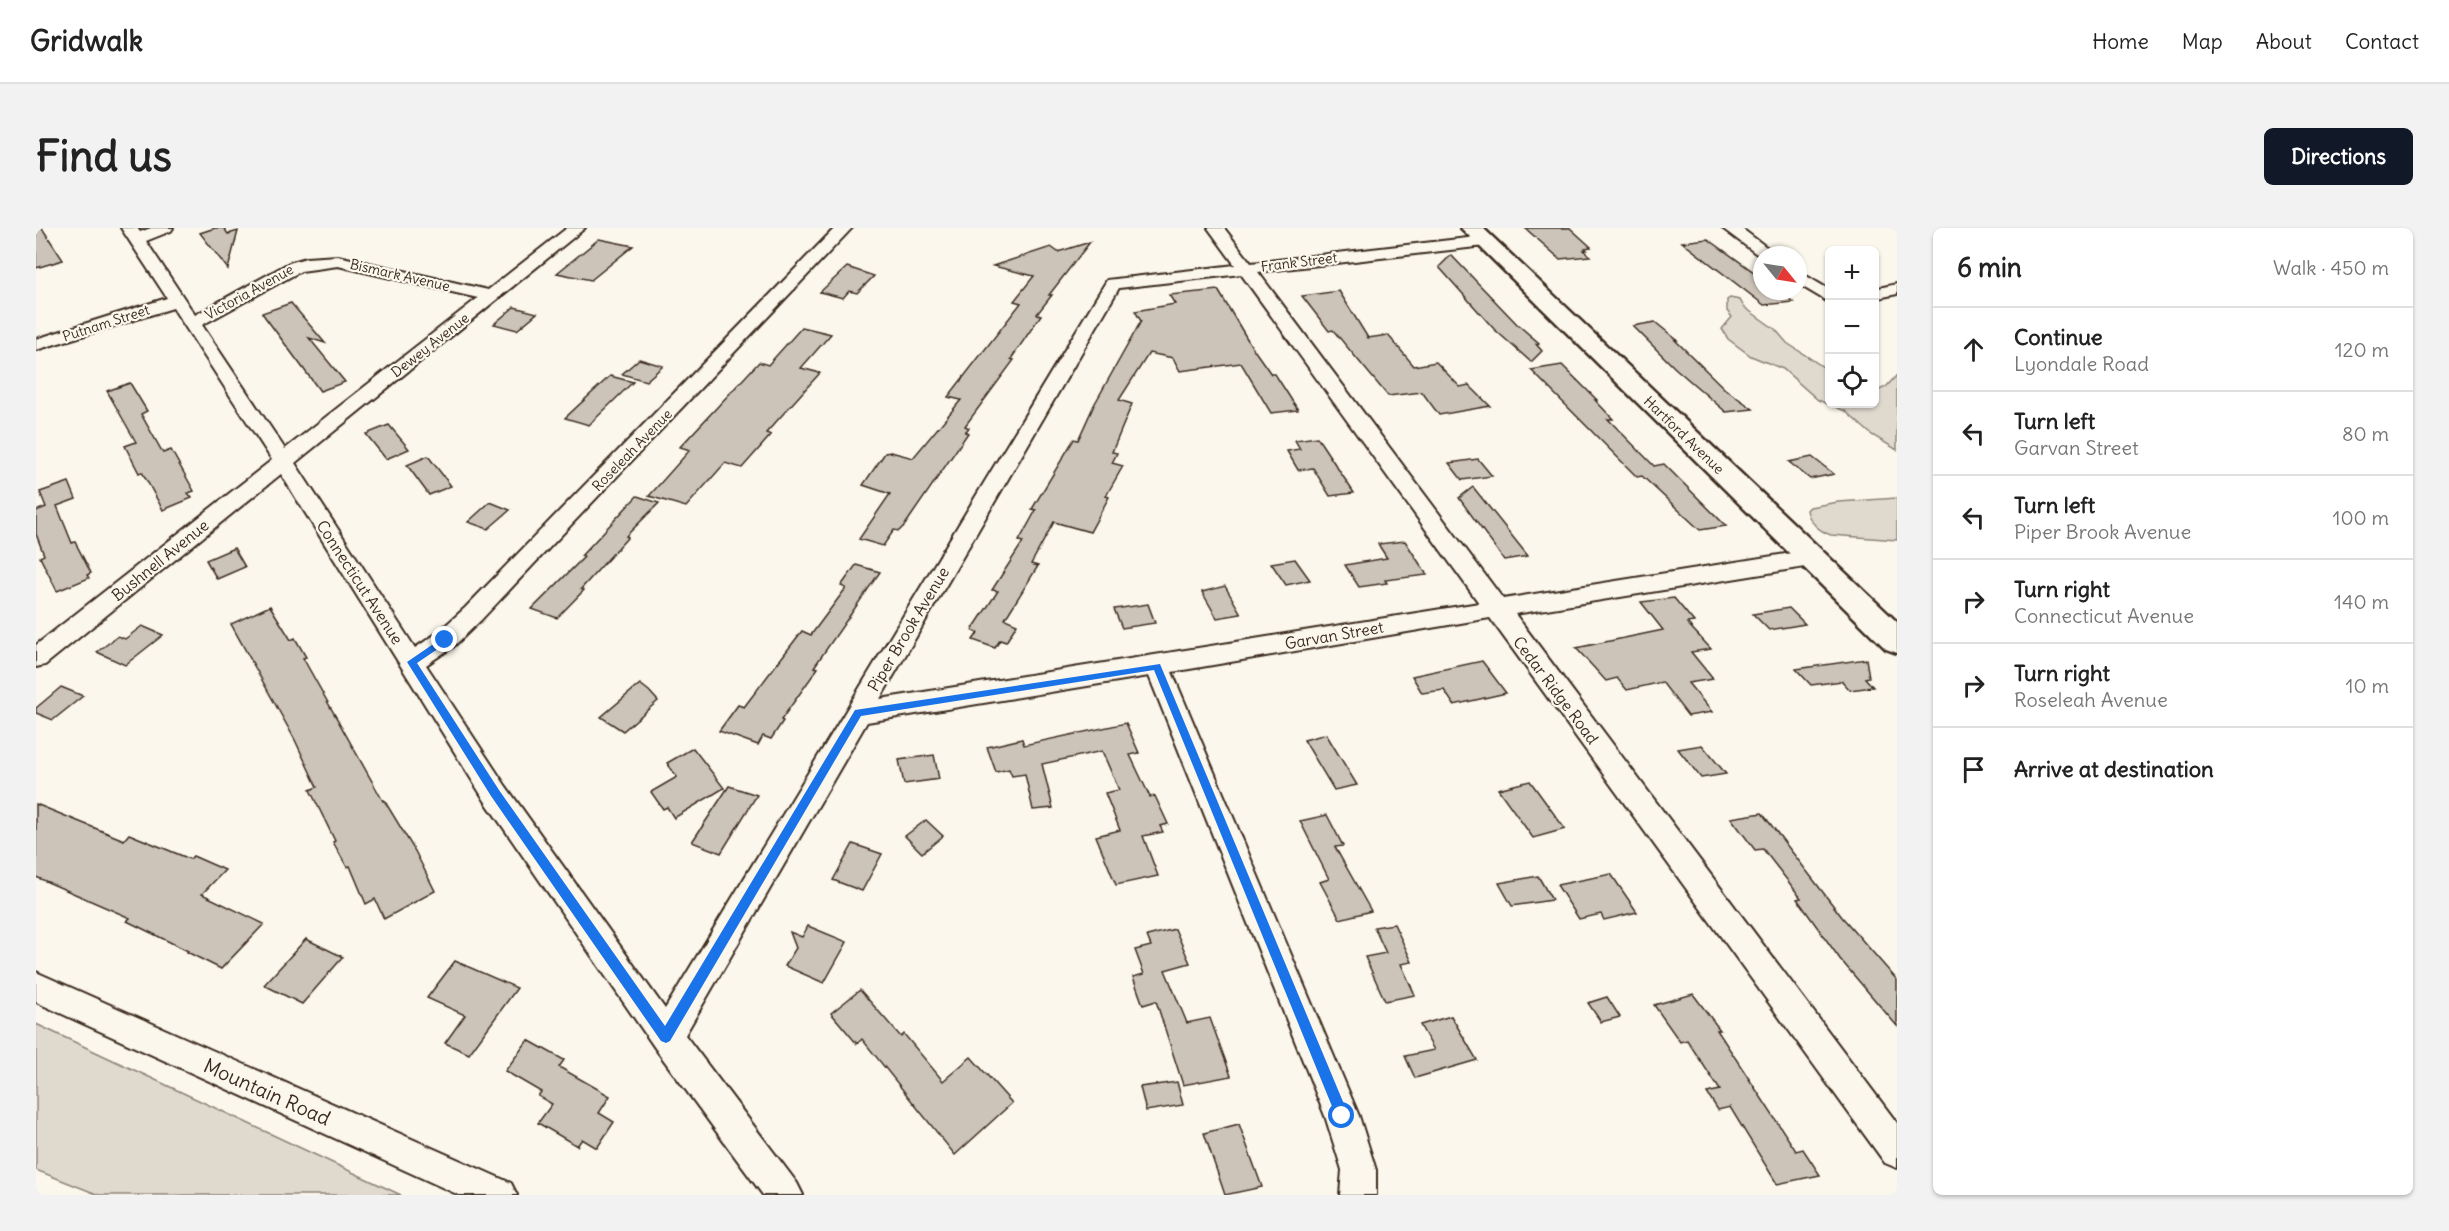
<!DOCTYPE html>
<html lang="en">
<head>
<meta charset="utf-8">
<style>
	:root { --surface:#fff; --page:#f2f2f2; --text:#222; --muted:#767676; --line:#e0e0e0; --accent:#111827 }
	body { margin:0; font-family:Delius,sans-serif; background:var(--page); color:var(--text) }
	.controls { position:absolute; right:18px; top:18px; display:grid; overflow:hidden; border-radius:9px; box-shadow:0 2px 4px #0004 }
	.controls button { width:54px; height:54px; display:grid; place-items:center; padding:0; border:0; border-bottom:2px solid var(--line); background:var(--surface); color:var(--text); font:30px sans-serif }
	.compass { position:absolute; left:1717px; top:18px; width:54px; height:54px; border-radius:50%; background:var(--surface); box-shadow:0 2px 4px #0004; rotate:120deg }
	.stop { position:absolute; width:18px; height:18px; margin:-14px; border:4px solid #1a73e8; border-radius:50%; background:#fff }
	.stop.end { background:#1a73e8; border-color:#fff; box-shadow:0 2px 6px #0008 }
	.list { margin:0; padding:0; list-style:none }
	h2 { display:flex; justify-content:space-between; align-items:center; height:78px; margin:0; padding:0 24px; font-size:26px }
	h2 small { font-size:20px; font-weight:400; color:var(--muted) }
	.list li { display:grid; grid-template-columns:39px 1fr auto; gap:18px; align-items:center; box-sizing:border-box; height:84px; padding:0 24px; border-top:2px solid var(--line) }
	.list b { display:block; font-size:22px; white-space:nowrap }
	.list p { margin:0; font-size:20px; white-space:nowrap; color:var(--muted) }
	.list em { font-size:20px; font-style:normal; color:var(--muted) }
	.icon { flex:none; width:33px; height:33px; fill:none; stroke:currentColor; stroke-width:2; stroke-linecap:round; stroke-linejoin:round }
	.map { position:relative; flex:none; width:1861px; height:967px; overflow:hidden; border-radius:9px }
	header { display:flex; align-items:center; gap:36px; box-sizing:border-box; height:84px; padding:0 30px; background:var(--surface); border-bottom:2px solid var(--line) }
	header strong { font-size:28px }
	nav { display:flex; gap:33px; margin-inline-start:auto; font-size:21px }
	.intro { display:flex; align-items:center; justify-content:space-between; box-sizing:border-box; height:144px; padding:0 36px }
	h1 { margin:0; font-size:42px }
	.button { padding:15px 27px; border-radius:9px; background:var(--accent); color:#fff; font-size:21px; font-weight:700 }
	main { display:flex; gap:36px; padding:0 36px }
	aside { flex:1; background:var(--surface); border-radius:9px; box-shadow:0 2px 4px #0004 }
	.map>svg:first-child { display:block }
	.green { fill:#dfd9ce; stroke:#8d8276; stroke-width:1.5 }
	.building { fill:#ccc4b9; stroke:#3b2a1e; stroke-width:1.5 }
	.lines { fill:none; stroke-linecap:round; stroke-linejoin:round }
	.street-casing { stroke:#3b2a1e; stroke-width:4 }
	.secondary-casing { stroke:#3b2a1e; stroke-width:5 }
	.street { fill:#fbf7ec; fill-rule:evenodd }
	.secondary { fill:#fbf7ec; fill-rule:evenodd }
	.route { fill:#1a73e8 }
	.labels { text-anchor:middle; stroke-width:4.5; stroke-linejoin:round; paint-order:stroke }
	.far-street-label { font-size:14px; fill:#3b2a1e; stroke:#fbf7ec }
	.street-label { font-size:16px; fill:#3b2a1e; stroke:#fbf7ec }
	.near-street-label { font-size:20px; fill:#3b2a1e; stroke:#fbf7ec }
</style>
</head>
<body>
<header>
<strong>Gridwalk</strong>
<nav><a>Home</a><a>Map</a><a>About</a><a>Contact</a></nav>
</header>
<div class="intro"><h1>Find us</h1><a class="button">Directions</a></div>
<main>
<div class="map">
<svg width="1861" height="967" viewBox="0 0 1861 967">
	<rect width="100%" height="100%" fill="#fbf7ec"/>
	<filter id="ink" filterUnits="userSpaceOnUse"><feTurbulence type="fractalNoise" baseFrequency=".0167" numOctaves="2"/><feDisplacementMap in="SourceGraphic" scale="12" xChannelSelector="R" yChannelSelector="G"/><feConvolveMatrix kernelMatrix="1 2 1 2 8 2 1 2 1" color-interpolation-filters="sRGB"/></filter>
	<g filter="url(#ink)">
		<g class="green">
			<path d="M1694 70 1704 72 1708 79 1739 101 1751 115 1793 143 1794 176H1838L1839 164 1850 159 1861 147V222L1836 207 1809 183 1782 172 1747 141 1715 128 1692 111 1686 101 1696 89 1691 83V72Z"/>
			<path d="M1861 270V312L1795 307C1783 303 1773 294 1771 282L1774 279 1802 274Z"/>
			<path d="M0 796 365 967H63L0 942Z"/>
		</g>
		<g class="building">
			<path d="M0 0H6L27 32 0 40Z"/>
			<path d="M179 0H188L192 6 202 3 192 41 164 5Z"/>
			<path d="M1489 0H1534L1555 19 1549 20 1551 22H1548L1554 28 1524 31Z"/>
			<path d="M563 11 597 18 555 52 521 45Z"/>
			<path d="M1672 11 1726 50V63H1743L1757 74 1728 77 1646 14Z"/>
			<path d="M1054 14 1013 67H1016L1001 86 1005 87 975 131 978 132 929 198 933 200 929 204 932 205 869 297 863 303 858 302 847 318 823 311 854 266 827 257 849 225 855 224 877 230 925 172 912 169 985 75 978 73 998 48 957 38 1015 19 1022 24Z"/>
			<path d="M1415 27 1481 96 1503 115 1500 116 1506 123 1495 134 1458 101 1403 39Z"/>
			<path d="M811 39 838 48 821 65 813 63 807 70 784 64Z"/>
			<path d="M1182 62 1216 119 1235 146H1239L1262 182 1235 185 1205 135 1144 143 1137 130 1113 125 1083 172 1096 176 1076 224 1081 225 1076 235 1087 238 1070 268 1073 269 1054 304 1018 294 995 336 1002 338 969 391 981 396 970 414 964 412 959 420 937 412 942 405 936 402 962 363 956 362 987 314 983 313 1000 282 996 281 1038 211 1042 212 1058 177 1105 93 1099 83 1139 76 1133 67Z"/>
			<path d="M1303 63 1332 110 1352 107 1378 138 1400 134 1424 159 1433 157 1454 178 1403 187 1386 164 1352 168 1297 102 1293 103 1266 68Z"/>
			<path d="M255 75 289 115 273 110 309 154 284 163 226 85Z"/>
			<path d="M478 79 501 85 481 102 458 96Z"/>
			<path d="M1619 94 1641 112H1639L1689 161 1717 181 1690 184 1639 140 1597 98Z"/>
			<path d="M766 99 795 106 765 140 784 145 730 205 735 207 706 240 689 235 650 279 613 268 654 222 644 219 723 134 732 137Z"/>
			<path d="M603 131 627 138 610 153 586 146Z"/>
			<path d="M1526 137 1561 172H1559L1577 191H1572L1618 238 1628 236 1690 298 1664 302 1606 248 1601 249 1495 142Z"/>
			<path d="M574 148 597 154 553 197 529 190Z"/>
			<path d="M94 155 111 183 105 186 127 225 135 222 158 263 152 265 156 270 127 282 106 244 103 245 89 218 100 214 71 163Z"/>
			<path d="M353 197 373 221 350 231 330 206Z"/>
			<path d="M1281 209 1318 265 1294 268 1277 240 1262 242 1251 223 1264 221 1259 212Z"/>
			<path d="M392 228 415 258 393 267 371 237Z"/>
			<path d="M1776 229 1798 246 1774 251 1753 234Z"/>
			<path d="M1442 231 1456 248 1426 252 1413 235Z"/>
			<path d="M33 254 40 271 21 278 36 315 39 314 55 345 51 347 53 350 21 363 4 329 8 327 0 306V283L10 279 4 264Z"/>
			<path d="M1437 259 1492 328 1468 332 1423 270Z"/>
			<path d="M601 268 623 275 590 308 592 309 545 361 548 362 521 390 496 381 548 329 545 328Z"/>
			<path d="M454 274 474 282 452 301 432 294Z"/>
			<path d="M1369 313 1391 347 1349 352 1351 355 1323 359 1309 337 1351 330 1342 316Z"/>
			<path d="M198 320 209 339 181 351 170 332Z"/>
			<path d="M1259 331 1274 352 1250 357 1235 335Z"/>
			<path d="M820 337 844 344 778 439 782 440 745 492 747 493 735 511 727 508 722 517 683 503 702 477 708 479 766 403 775 407 810 360 805 358Z"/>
			<path d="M1189 358 1205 386 1181 390 1166 364Z"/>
			<path d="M1638 370 1658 394 1651 395 1675 421 1655 424 1677 451 1652 455 1676 484 1652 488 1626 454 1591 462 1581 450 1570 453 1540 420 1627 402 1605 374Z"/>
			<path d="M1112 376 1119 395 1086 400 1078 381Z"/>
			<path d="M234 378 255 412 259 410 270 429 267 430 347 573 348 572 379 623 399 663 348 691 339 671 330 676 314 638 311 639 297 614 299 613 274 562 281 559 259 512 195 396Z"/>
			<path d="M1753 380 1769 396 1733 402 1717 386Z"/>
			<path d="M106 398 127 407 89 437 61 424 82 408 89 411Z"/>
			<path d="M1830 431 1833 449 1829 450 1837 459 1814 462 1806 453 1775 457 1760 441Z"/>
			<path d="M1446 433 1470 465 1418 477 1408 462 1386 465 1376 448Z"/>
			<path d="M604 456 613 463 622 473 587 503 565 489Z"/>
			<path d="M25 459 47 468 17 492 0 485V480Z"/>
			<path d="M1090 495 1103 525 1094 527 1114 569 1119 568 1132 596 1124 598 1127 604 1107 608 1122 648 1080 657 1060 608 1084 602 1069 565 1083 562 1066 523 1006 536 1017 580 997 582 989 546 976 548 973 541 960 544 951 519 986 511 988 517Z"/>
			<path d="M1290 506 1321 557 1298 562 1268 512Z"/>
			<path d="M1666 517 1690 546 1665 550 1642 521Z"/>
			<path d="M657 520 688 560 638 590 631 579 627 581 615 564 641 549 631 535Z"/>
			<path d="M898 527 903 551 868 556 863 532Z"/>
			<path d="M1494 553 1529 601 1497 610 1462 561Z"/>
			<path d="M693 558 721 567 685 625 656 614Z"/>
			<path d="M0 576 88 612 93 606 154 631 157 628 189 642 166 666 228 696 185 741 151 724 152 723 91 693 94 690 0 649Z"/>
			<path d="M1726 585 1806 689 1861 752V798L1804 731 1761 671 1765 670 1727 621 1719 622 1695 590Z"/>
			<path d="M1291 587 1307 618 1299 619 1335 683 1304 691 1284 654 1293 651 1264 593Z"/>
			<path d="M890 592 907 608 886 625 869 608Z"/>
			<path d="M817 616 846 626 826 663 797 652Z"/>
			<path d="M1575 646 1601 684 1568 692 1565 686 1543 691 1521 657Z"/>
			<path d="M1502 648 1516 672 1476 678 1463 655Z"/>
			<path d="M1358 696 1376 734 1365 736 1379 767 1349 773 1329 729 1350 725 1338 699Z"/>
			<path d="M772 698 811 714 788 755 749 738 760 720 754 704 766 709Z"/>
			<path d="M1139 701 1154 735 1129 742 1151 795 1174 790 1195 848 1147 857 1120 773 1107 777 1097 749 1108 746 1099 722 1115 718 1111 708Z"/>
			<path d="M270 711 307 729 266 776 228 757Z"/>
			<path d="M419 733 481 760 433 826 409 815 429 787 391 770Z"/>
			<path d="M824 762 865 809 868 806 907 853 935 829 976 875 919 927 826 811 821 816 795 785Z"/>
			<path d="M1657 766 1684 802H1681L1760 923 1767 921 1784 947 1741 956 1694 879 1682 882 1671 865 1684 862 1651 812 1644 814 1618 777Z"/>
			<path d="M1571 769 1584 789 1565 794 1552 775Z"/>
			<path d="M1415 788 1441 832 1379 850 1369 828 1398 822 1384 797Z"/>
			<path d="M492 812 528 832 523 839 574 868 563 885 578 894 561 920 546 911 541 918 502 895 516 876 502 868 505 864 469 843Z"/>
			<path d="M1141 854 1147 877 1110 883 1104 859Z"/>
			<path d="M1203 896 1226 959 1189 967 1168 905Z"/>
		</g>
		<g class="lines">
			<defs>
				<g id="street">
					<path d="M85 0H101L104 4 115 0H137L135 3 110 13 159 87 253 35 270 30 302 28 452 62 531 0H549L259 235 379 420 400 406 429 380 799 0H816L445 392 418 418 390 437 469 557 629 781 1071 52 1199 37 1172 0H1188L1215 35 1449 8 1455 10 1457 13 1449 18 1222 44 1467 371 1775 322 1783 324 1786 330 1783 336 1775 338 1479 386 1861 895V940L1849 935 1454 390 1136 444 1323 888 1340 942V967H1304L1306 942 1289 888 1113 448 831 494 649 807 761 955 767 967H727L619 820 449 573 245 246 9 437 0 439V417L236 232 137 80 0 122V111L131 70ZM302 38 442 70 249 221 166 97 265 43ZM1205 46 1443 375 844 471 1083 60Z"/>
					<path d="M1686 0H1705L1741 27H1726V30Z"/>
					<path d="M1762 43 1794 62V75L1762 56Z"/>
					<path d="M1861 56V66L1838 71V61Z"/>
					<path d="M0 744 475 955 481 967H423L0 774Z"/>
				</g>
				<path id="secondary" d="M1425 0H1447L1861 394V425L1850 421Z"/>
			</defs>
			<use href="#street" class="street-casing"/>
			<use href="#secondary" class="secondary-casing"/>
			<use href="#street" class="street"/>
			<use href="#secondary" class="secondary"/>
		</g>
	</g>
	<path class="route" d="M409 408 412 409V414L381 435 463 562 629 798 819 482 1124 436 1313 888 1311 893 1306 894 1302 893 1118 442 825 488 634 813 630 815 625 813 455 568 371 434Z"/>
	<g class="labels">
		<g class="far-street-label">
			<text transform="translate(1263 34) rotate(-7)" y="5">Frank Street</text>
			<text transform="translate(364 47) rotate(13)" y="5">Bismark Avenue</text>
			<text transform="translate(213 64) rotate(-29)" y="5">Victoria Avenue</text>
			<text transform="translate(70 95) rotate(-18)" y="5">Putnam Street</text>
			<text transform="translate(394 117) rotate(-38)" y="5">Dewey Avenue</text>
			<text transform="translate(1648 207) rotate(44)" y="5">Hartford Avenue</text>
			<text transform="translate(596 222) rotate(-46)" y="5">Roseleah Avenue</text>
		</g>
		<g class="street-label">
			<text transform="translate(124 332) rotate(-39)" y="6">Bushnell Avenue</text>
			<text transform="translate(324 354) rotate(57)" y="6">Connecticut Avenue</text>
			<text transform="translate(872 401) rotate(-59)" y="6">Piper Brook Avenue</text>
			<text transform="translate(1298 407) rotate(-10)" y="6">Garvan Street</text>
			<text transform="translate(1520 462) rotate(53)" y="6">Cedar Ridge Road</text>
		</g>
		<g class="near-street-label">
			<text transform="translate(231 864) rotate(24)" y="7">Mountain Road</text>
		</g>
	</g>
</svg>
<div class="controls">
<button>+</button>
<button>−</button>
<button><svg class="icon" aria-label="locate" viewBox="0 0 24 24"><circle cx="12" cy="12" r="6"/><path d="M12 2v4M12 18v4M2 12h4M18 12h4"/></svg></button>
</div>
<svg class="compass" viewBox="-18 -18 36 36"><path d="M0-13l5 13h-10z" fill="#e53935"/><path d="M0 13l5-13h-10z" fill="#767676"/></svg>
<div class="stop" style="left:1306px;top:888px"></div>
<div class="stop end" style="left:409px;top:412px"></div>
</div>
<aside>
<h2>6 min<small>Walk · 450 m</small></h2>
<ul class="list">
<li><svg class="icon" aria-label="ahead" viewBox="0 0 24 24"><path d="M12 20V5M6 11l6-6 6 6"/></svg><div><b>Continue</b><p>Lyondale Road</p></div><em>120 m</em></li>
<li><svg class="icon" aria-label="left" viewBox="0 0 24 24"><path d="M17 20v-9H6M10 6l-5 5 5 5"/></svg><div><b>Turn left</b><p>Garvan Street</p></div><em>80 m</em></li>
<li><svg class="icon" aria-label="left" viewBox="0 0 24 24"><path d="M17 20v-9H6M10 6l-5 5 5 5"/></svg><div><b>Turn left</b><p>Piper Brook Avenue</p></div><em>100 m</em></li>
<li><svg class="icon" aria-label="right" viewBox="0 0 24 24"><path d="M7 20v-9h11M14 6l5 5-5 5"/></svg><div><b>Turn right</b><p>Connecticut Avenue</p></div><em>140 m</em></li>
<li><svg class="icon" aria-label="right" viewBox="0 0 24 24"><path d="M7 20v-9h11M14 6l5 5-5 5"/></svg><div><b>Turn right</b><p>Roseleah Avenue</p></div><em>10 m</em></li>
<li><svg class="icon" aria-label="arrive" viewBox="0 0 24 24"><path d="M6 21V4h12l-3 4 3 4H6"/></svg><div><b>Arrive at destination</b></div></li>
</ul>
</aside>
</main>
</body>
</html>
